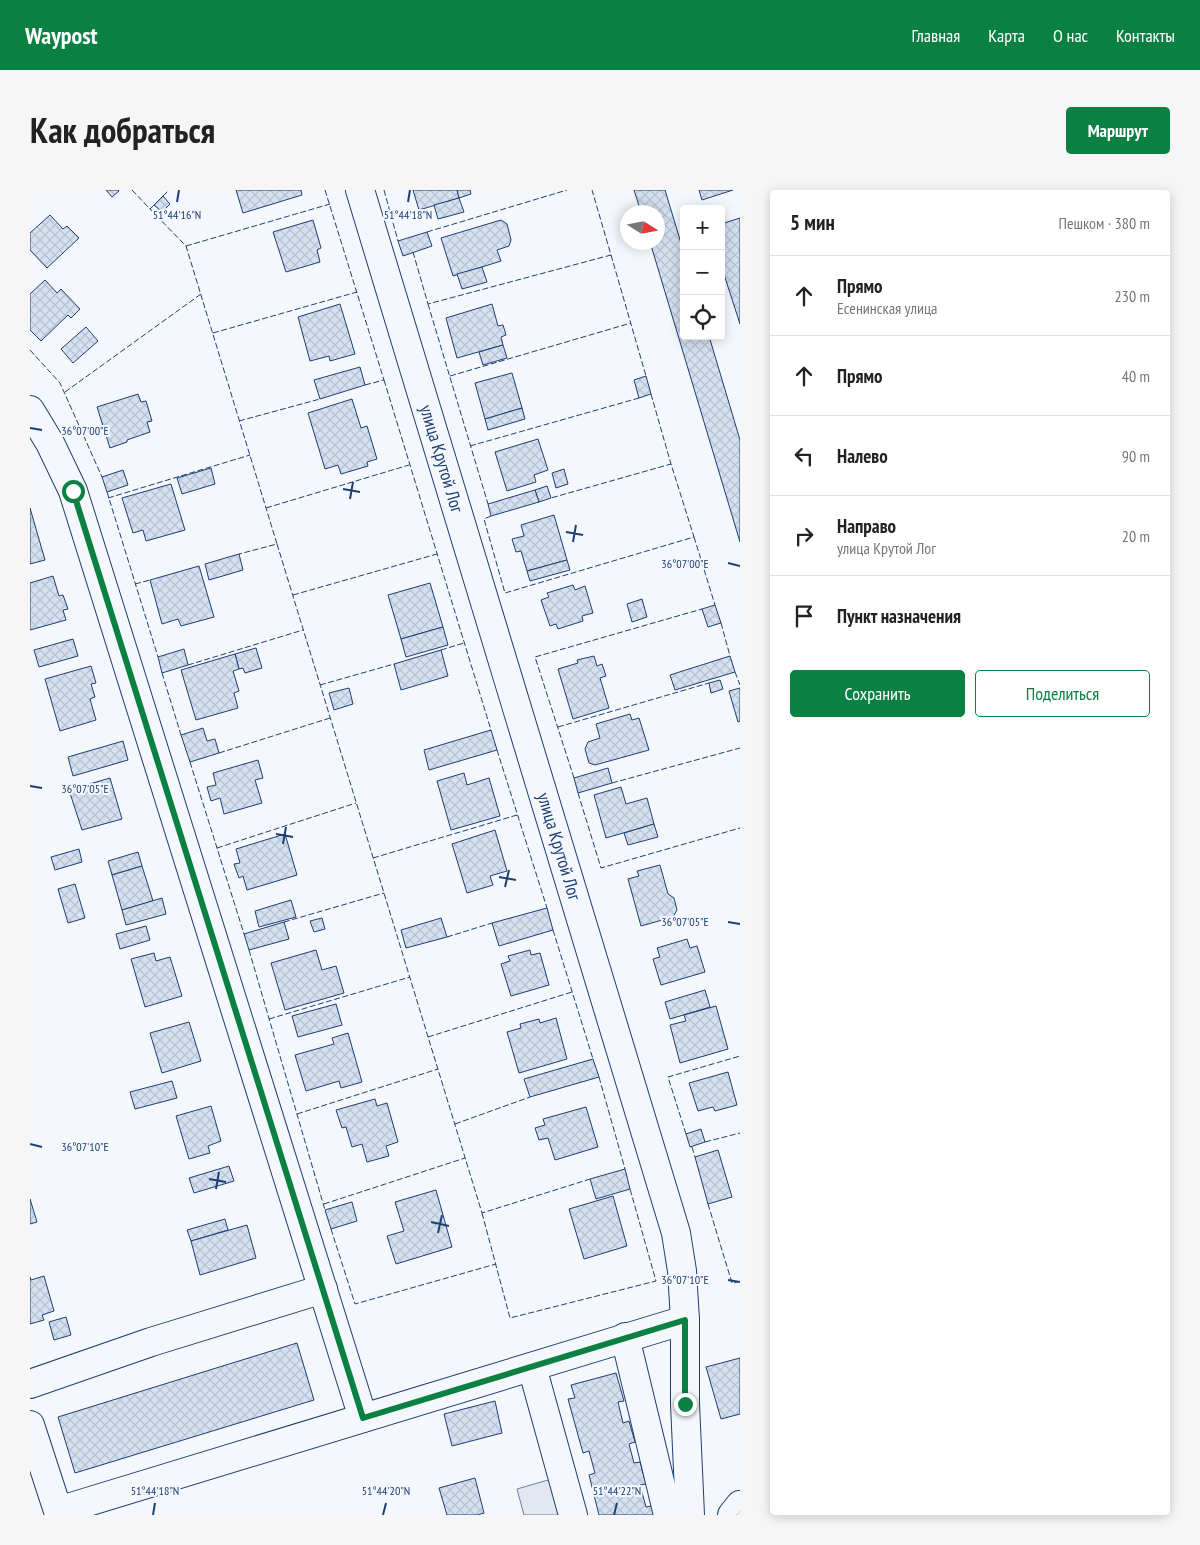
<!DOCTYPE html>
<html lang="ru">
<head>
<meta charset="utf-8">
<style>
	:root { --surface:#fff; --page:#f6f6f6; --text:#222; --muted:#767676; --line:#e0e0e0; --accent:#0b8043 }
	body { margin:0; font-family:"PT Sans Narrow",sans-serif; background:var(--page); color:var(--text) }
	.controls { position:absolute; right:15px; top:15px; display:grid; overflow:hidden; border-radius:5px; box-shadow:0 2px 12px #0003 }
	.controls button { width:45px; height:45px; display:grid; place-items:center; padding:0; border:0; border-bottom:1px solid var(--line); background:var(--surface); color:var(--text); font:25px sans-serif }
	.compass { position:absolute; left:590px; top:15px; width:45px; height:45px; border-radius:50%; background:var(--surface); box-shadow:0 2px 12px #0003; rotate:101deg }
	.stop { position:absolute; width:15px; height:15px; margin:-11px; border:4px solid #0b8043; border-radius:50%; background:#fff }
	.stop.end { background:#0b8043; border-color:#fff; box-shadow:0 1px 5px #0008 }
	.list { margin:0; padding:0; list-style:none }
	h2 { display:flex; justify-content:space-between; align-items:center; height:65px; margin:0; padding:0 20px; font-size:21px }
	h2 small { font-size:16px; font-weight:400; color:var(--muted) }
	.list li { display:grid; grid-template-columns:32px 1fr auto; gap:15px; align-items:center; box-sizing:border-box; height:80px; padding:0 20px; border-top:1px solid var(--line) }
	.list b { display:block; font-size:19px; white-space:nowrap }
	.list p { margin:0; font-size:16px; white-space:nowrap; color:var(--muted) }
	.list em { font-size:16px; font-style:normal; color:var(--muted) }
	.actions { display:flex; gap:10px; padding:15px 20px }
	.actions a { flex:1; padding:11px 0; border:1px solid var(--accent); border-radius:5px; text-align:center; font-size:18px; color:var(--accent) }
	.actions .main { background:var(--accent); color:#fff }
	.icon { flex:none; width:28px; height:28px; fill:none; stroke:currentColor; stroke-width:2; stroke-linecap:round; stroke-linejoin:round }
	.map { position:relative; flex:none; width:710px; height:1325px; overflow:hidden; border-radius:5px }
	header { display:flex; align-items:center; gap:30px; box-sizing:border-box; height:70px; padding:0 25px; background:var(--accent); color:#fff }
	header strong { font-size:24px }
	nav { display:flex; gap:28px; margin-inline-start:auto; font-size:18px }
	.intro { display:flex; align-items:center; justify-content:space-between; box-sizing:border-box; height:120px; padding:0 30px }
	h1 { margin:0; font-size:35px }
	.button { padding:12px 22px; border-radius:5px; background:var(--accent); color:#fff; font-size:18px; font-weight:700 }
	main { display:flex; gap:30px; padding:0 30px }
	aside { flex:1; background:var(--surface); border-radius:5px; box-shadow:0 2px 12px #0003 }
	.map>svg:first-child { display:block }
	.parking { fill:#e3e8f0; stroke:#687fa3 }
	.building { fill:url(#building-cross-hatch); stroke:#1d3f73 }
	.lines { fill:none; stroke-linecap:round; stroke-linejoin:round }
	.minor-casing { stroke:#1d3f73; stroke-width:30 }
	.minor { stroke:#f4f7fb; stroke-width:28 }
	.fence { stroke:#1d3f73; stroke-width:1; stroke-dasharray:6 2.5; stroke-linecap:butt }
	.route { stroke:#0b8043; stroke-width:6 }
	.ticks { fill:none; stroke:#1d3f73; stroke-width:2 }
	.labels { text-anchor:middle; stroke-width:4; stroke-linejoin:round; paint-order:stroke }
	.street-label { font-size:18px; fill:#1d3f73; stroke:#f4f7fb }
	.ticks-label { font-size:12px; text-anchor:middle; fill:#1d3f73; stroke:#f4f7fb; stroke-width:4; stroke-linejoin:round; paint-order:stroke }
</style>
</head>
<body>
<header>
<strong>Waypost</strong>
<nav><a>Главная</a><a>Карта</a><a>О нас</a><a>Контакты</a></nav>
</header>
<div class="intro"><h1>Как добраться</h1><a class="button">Маршрут</a></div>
<main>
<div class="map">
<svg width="710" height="1325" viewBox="0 0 710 1325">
	<defs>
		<pattern id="building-cross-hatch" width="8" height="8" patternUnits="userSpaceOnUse" patternTransform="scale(1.25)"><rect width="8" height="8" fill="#d5e0f0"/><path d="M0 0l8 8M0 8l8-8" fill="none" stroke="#b6c1d1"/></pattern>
	</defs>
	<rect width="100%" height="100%" fill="#f4f7fb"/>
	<path class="parking" d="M525 1288 535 1325H494L487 1299Z"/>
	<g class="building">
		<path d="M76 0H88L89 1 82 7Z"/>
		<path d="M206 0H271L272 5 213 23Z"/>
		<path d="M383 0H427L429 8 389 20Z"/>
		<path d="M427 0H440L441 4 429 8Z"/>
		<path d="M604 0H635L654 63V146H679L710 250V352L620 52H628V22H611Z"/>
		<path d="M669 0H703L672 10Z"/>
		<path d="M133 6 140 14 132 22 124 15Z"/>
		<path d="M429 8 434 22 408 29 404 15Z"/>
		<path d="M20 25 33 39 37 36 49 48 17 78 0 60V43Z"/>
		<path d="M710 28V134L691 75V34Z"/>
		<path d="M283 30 291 58 287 60 290 72 256 82 243 42Z"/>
		<path d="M471 30 477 34 481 50 479 56 467 60 471 71 423 86 411 48Z"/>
		<path d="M397 42 402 56 373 66 368 51Z"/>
		<path d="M452 77 457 92 432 99 427 84Z"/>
		<path d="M15 90 27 103 31 99 50 119 41 128 38 125 11 151 0 140V104Z"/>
		<path d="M310 114 325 164 300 171 299 166 280 171 268 127Z"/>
		<path d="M462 114 468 136 473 135 476 145 471 147 473 155 427 168 416 128Z"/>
		<path d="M56 137 68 151 43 173 31 159Z"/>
		<path d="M473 155 477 168 453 175 449 162Z"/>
		<path d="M330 177 335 195 290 209 284 190Z"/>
		<path d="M482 183 492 218 455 229 445 193Z"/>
		<path d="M616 186 621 204 609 208 604 190Z"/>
		<path d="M108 204 111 212 116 211 122 231 117 232 120 242 97 250V252L80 258 67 217Z"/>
		<path d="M322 209 331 238 337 236 347 269 337 272 338 276 311 284 308 275 295 279 278 223Z"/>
		<path d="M492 218 495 229 458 240 455 229Z"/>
		<path d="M508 249 518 280 504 285 506 292 477 301 465 262Z"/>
		<path d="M181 278 185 294 152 304 147 288Z"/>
		<path d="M534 279 538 294 526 298 522 283Z"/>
		<path d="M93 280 98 295 77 302 72 287Z"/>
		<path d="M141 294 155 340 116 351 113 340 103 343 92 308Z"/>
		<path d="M517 296 521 308 509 312 505 300Z"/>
		<path d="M505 300 509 312 461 326 458 314Z"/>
		<path d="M0 318 15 370 0 374Z"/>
		<path d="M524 325 537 370 497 381 491 361 486 362 482 349 494 346 491 335Z"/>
		<path d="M209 364 213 380 179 390 175 374Z"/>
		<path d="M537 370 540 380 500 391 497 381Z"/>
		<path d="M169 376 184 427 151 436 148 429 132 434 120 390Z"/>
		<path d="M23 386 29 406 33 405 38 419 33 420 36 430 0 440V393Z"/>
		<path d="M400 393 413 437 371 449 358 405Z"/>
		<path d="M543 395 545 400 555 396 563 423 552 426 553 431 528 439 526 434 520 436 511 410 519 407 517 403Z"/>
		<path d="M612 409 617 427 602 432 597 414Z"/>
		<path d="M685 415 691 433 678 437 672 419Z"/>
		<path d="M413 437 418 455 376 467 371 449Z"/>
		<path d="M43 449 48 466 9 477 4 460Z"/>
		<path d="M226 458 232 478 215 483 213 478 209 479 205 464Z"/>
		<path d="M154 459 158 475 132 483 128 467Z"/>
		<path d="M411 460 418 486 371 500 364 474Z"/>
		<path d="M205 464 209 479 203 481 209 501 204 503 208 518 166 530 151 480Z"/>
		<path d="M564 466 567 476 572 474 576 486 570 488 579 518 543 529 528 479 548 473 547 470Z"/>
		<path d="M700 466 705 482 645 500 640 485Z"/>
		<path d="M61 476 66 493 61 494 65 507 60 509 66 530 30 541 15 489Z"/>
		<path d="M690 490 693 499 681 503 679 493Z"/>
		<path d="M319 498 323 514 304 520 299 503Z"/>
		<path d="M710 498V531L708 532 699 501Z"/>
		<path d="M600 524 602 530 609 528 619 560 565 575 559 573 555 559 558 552 570 548 566 534Z"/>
		<path d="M173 538 177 551 185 549 189 563 160 572 151 545Z"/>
		<path d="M461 540 467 560 399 580 394 560Z"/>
		<path d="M93 551 98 570 43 586 38 567Z"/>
		<path d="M228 570 233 588 225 590 232 613 194 624 190 608 181 611 177 597 186 595 183 583Z"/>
		<path d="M578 578 582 593 548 603 544 588Z"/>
		<path d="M434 583 437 595 459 588 470 626 421 640 407 591Z"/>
		<path d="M80 588 92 629 52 640 39 600Z"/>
		<path d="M591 597 596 614 617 608 624 634 576 648 564 605Z"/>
		<path d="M624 634 628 647 598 655 594 643Z"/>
		<path d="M465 640 477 681 460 686 463 695 437 703 422 654Z"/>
		<path d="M255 644 267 685 217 700 213 686 209 688 204 674 210 673 206 659Z"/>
		<path d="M49 659 52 672 25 680 21 667Z"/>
		<path d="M108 662 112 676 82 685 78 671Z"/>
		<path d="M630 675 638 704 644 708 647 720 643 727 611 736 598 689 609 686 607 681Z"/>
		<path d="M112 676 123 711 92 720 82 685Z"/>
		<path d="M45 694 55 728 38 733 28 699Z"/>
		<path d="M132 708 136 724 96 735 92 720Z"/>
		<path d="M261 710 266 727 229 737 225 721Z"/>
		<path d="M517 718 523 740 469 756 462 733Z"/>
		<path d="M292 728 295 739 284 742 280 731Z"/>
		<path d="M411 728 417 747 376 758 371 740Z"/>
		<path d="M254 732 259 749 219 760 214 744Z"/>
		<path d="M116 736 120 750 90 759 86 744Z"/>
		<path d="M657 749 660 758 667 756 675 782 631 795 623 769 630 767 627 758Z"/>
		<path d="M286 760 292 780 306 776 314 803 255 820 241 773Z"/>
		<path d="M500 760 501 765 510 763 519 795 481 806 471 774 480 771 478 766Z"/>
		<path d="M124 763 126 771 140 767 152 806 115 817 101 769Z"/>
		<path d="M675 800 680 817 640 829 635 812Z"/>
		<path d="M306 814 312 835 268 847 262 826Z"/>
		<path d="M686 816 698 859 650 873 640 835 656 831 654 825Z"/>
		<path d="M526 828 537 869 489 883 477 842 491 838 490 834 509 829 510 833Z"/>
		<path d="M159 832 171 871 132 883 120 843Z"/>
		<path d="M318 843 332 892 311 898 309 891 276 901 265 865 304 854 302 848Z"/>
		<path d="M563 869 569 887 500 907 494 889Z"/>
		<path d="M698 882 707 915 685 921 683 917 668 921 659 893Z"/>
		<path d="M142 891 147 908 105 919 100 902Z"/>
		<path d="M345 909 347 916 357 913 368 952 356 956 359 966 337 972 332 954 322 957 316 937 312 938 306 920Z"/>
		<path d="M181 916 191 951 178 956 180 963 159 969 146 926Z"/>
		<path d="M556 917 568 957 525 970 518 948 509 950 505 938 515 935 513 929Z"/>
		<path d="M671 939 675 952 660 957 656 944Z"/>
		<path d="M688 960 702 1007 678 1014 665 967Z"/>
		<path d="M199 976 204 991 164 1003 159 988Z"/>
		<path d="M595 979 600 999 566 1009 560 989Z"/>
		<path d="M406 1000 422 1057 366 1074 357 1046 374 1041 365 1012Z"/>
		<path d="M583 1006 597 1056 554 1069 539 1019Z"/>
		<path d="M0 1009 7 1032 0 1034Z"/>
		<path d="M322 1012 327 1031 301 1039 295 1020Z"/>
		<path d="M195 1029 198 1040 161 1051 157 1040Z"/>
		<path d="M217 1035 226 1068 170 1085 161 1051Z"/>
		<path d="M14 1086 24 1121 12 1125 14 1130 0 1134V1087L1 1090Z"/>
		<path d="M36 1127 41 1145 24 1150 19 1132Z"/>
		<path d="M267 1153 284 1210 45 1283 28 1227Z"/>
		<path d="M710 1168V1224L691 1229 676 1177Z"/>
		<path d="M586 1183 594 1211 588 1212 593 1233 599 1231 605 1252 599 1254 604 1273 610 1272 616 1294 610 1295 616 1317 622 1316 624 1325H569L559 1285 565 1283 559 1261 553 1263 538 1209 545 1208 541 1195Z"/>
		<path d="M465 1211 472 1243 422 1256 414 1224Z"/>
		<path d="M445 1288 454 1323 447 1325H417L409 1298Z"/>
	</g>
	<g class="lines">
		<defs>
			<g id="minor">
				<path id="s1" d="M330 0 646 1043 652 1081 655 1130V1214L660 1325"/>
				<path d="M0 220 20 253 43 301 333 1228"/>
				<path d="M595 1147 638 1325"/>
				<path d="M502 1177 543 1325"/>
				<path d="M0 1194 121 1152 293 1099"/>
				<path d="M0 1235 28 1321 655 1130"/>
				<path d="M702 1325 710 1315"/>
			</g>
		</defs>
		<use href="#minor" class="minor-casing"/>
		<use href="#minor" class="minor"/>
		<g class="fence">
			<path d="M102 0 120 19 124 15"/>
			<path d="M295 0 354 190 335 195"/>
			<path d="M354 0 368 51"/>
			<path d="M133 6 139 0"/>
			<path d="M120 19 156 56 247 354 209 364"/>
			<path d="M397 42 537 0"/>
			<path d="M156 56 300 14"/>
			<path d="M383 62 398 114 581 65 562 0"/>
			<path d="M581 65 616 186"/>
			<path d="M398 114 458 314"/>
			<path d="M183 143 327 102"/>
			<path d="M0 160 30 193 72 287"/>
			<path d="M420 186 601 133"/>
			<path d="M354 190 461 540"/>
			<path d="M35 202 171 104"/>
			<path d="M621 204 641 274"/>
			<path d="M209 231 290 209"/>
			<path d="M440 256 609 208"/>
			<path d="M77 302 128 467"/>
			<path d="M78 308 220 265"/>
			<path d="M236 318 379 275"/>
			<path d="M461 326 454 329 475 403 664 347 641 274 521 308"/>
			<path d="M664 347 685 415"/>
			<path d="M247 354 452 1023 560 989"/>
			<path d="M105 394 120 390"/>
			<path d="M263 405 407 364"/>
			<path d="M691 433 700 466"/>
			<path d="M411 460 434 453"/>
			<path d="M158 475 273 440"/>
			<path d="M705 482 710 495"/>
			<path d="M132 483 151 545"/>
			<path d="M290 495 364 474"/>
			<path d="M528 537 679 493"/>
			<path d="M467 560 517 718"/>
			<path d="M189 563 300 528"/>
			<path d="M160 572 214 744"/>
			<path d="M544 588 505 467 672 419"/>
			<path d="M582 593 710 558"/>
			<path d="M548 603 571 678 710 638"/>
			<path d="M187 658 326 613"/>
			<path d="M343 668 487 625"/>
			<path d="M254 732 354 703"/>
			<path d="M523 740 563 869"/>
			<path d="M417 747 462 733"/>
			<path d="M219 760 295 1020"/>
			<path d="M239 829 380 787"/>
			<path d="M398 847 542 802"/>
			<path d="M569 887 595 979"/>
			<path d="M267 924 408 879"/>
			<path d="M425 934 500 907"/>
			<path d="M656 944 638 887 710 866"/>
			<path d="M675 952 710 943"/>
			<path d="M662 957 665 967"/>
			<path d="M294 1014 435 968"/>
			<path d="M678 1014 702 1093 707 1092"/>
			<path d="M452 1023 480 1128 626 1091 600 999"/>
			<path d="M301 1039 325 1114 466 1074"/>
		</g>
	</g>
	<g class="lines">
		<path class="route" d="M43 301 333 1228 655 1130V1214"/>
	</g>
	<path class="ticks" d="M147 12 149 0M378 12 380 0M0 238 12 240M313 299 330 302M320 309 323 292M536 342 553 345M543 352 546 335M698 373 710 376M0 596 12 598M246 644 263 647M253 654 256 637M469 687 486 690M475 697 479 680M698 732 710 734M0 954 12 957M179 989 196 992M186 999 189 982M401 1032 419 1036M408 1043 412 1025M698 1090 710 1092M123 1325 125 1313M353 1325 356 1313M584 1325 587 1313"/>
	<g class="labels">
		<g class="street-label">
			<text dy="6" stroke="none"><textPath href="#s1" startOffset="281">улица Крутой Лог</textPath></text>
			<text dy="6" stroke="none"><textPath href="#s1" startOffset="686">улица Крутой Лог</textPath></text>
		</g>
	</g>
	<g class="ticks-label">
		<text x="147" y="29">51°44'16"N</text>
		<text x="378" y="29">51°44'18"N</text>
		<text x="55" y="245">36°07'00"E</text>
		<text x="655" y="378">36°07'00"E</text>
		<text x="55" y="603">36°07'05"E</text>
		<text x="655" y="736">36°07'05"E</text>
		<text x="55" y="961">36°07'10"E</text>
		<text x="655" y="1094">36°07'10"E</text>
		<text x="125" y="1305">51°44'18"N</text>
		<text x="356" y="1305">51°44'20"N</text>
		<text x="587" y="1305">51°44'22"N</text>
	</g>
</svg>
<div class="controls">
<button>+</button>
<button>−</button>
<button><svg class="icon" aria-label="locate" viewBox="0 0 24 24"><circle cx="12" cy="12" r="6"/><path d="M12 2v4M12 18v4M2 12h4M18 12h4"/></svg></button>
</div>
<svg class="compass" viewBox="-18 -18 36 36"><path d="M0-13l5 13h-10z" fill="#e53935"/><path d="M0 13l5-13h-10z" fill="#767676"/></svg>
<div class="stop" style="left:43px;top:301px"></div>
<div class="stop end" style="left:655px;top:1214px"></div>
</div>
<aside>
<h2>5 мин<small>Пешком · 380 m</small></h2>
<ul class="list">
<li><svg class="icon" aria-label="ahead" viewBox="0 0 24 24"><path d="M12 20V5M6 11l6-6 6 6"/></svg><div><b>Прямо</b><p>Есенинская улица</p></div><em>230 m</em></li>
<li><svg class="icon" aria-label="ahead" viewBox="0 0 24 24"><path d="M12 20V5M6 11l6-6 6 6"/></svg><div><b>Прямо</b></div><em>40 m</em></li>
<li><svg class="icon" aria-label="left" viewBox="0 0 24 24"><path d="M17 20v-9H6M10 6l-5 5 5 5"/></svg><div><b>Налево</b></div><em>90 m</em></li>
<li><svg class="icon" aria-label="right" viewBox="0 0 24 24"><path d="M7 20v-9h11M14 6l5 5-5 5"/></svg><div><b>Направо</b><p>улица Крутой Лог</p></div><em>20 m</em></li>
<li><svg class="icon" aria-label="arrive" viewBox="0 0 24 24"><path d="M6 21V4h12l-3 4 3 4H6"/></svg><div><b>Пункт назначения</b></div></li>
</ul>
<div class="actions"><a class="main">Сохранить</a><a>Поделиться</a></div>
</aside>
</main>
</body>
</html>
